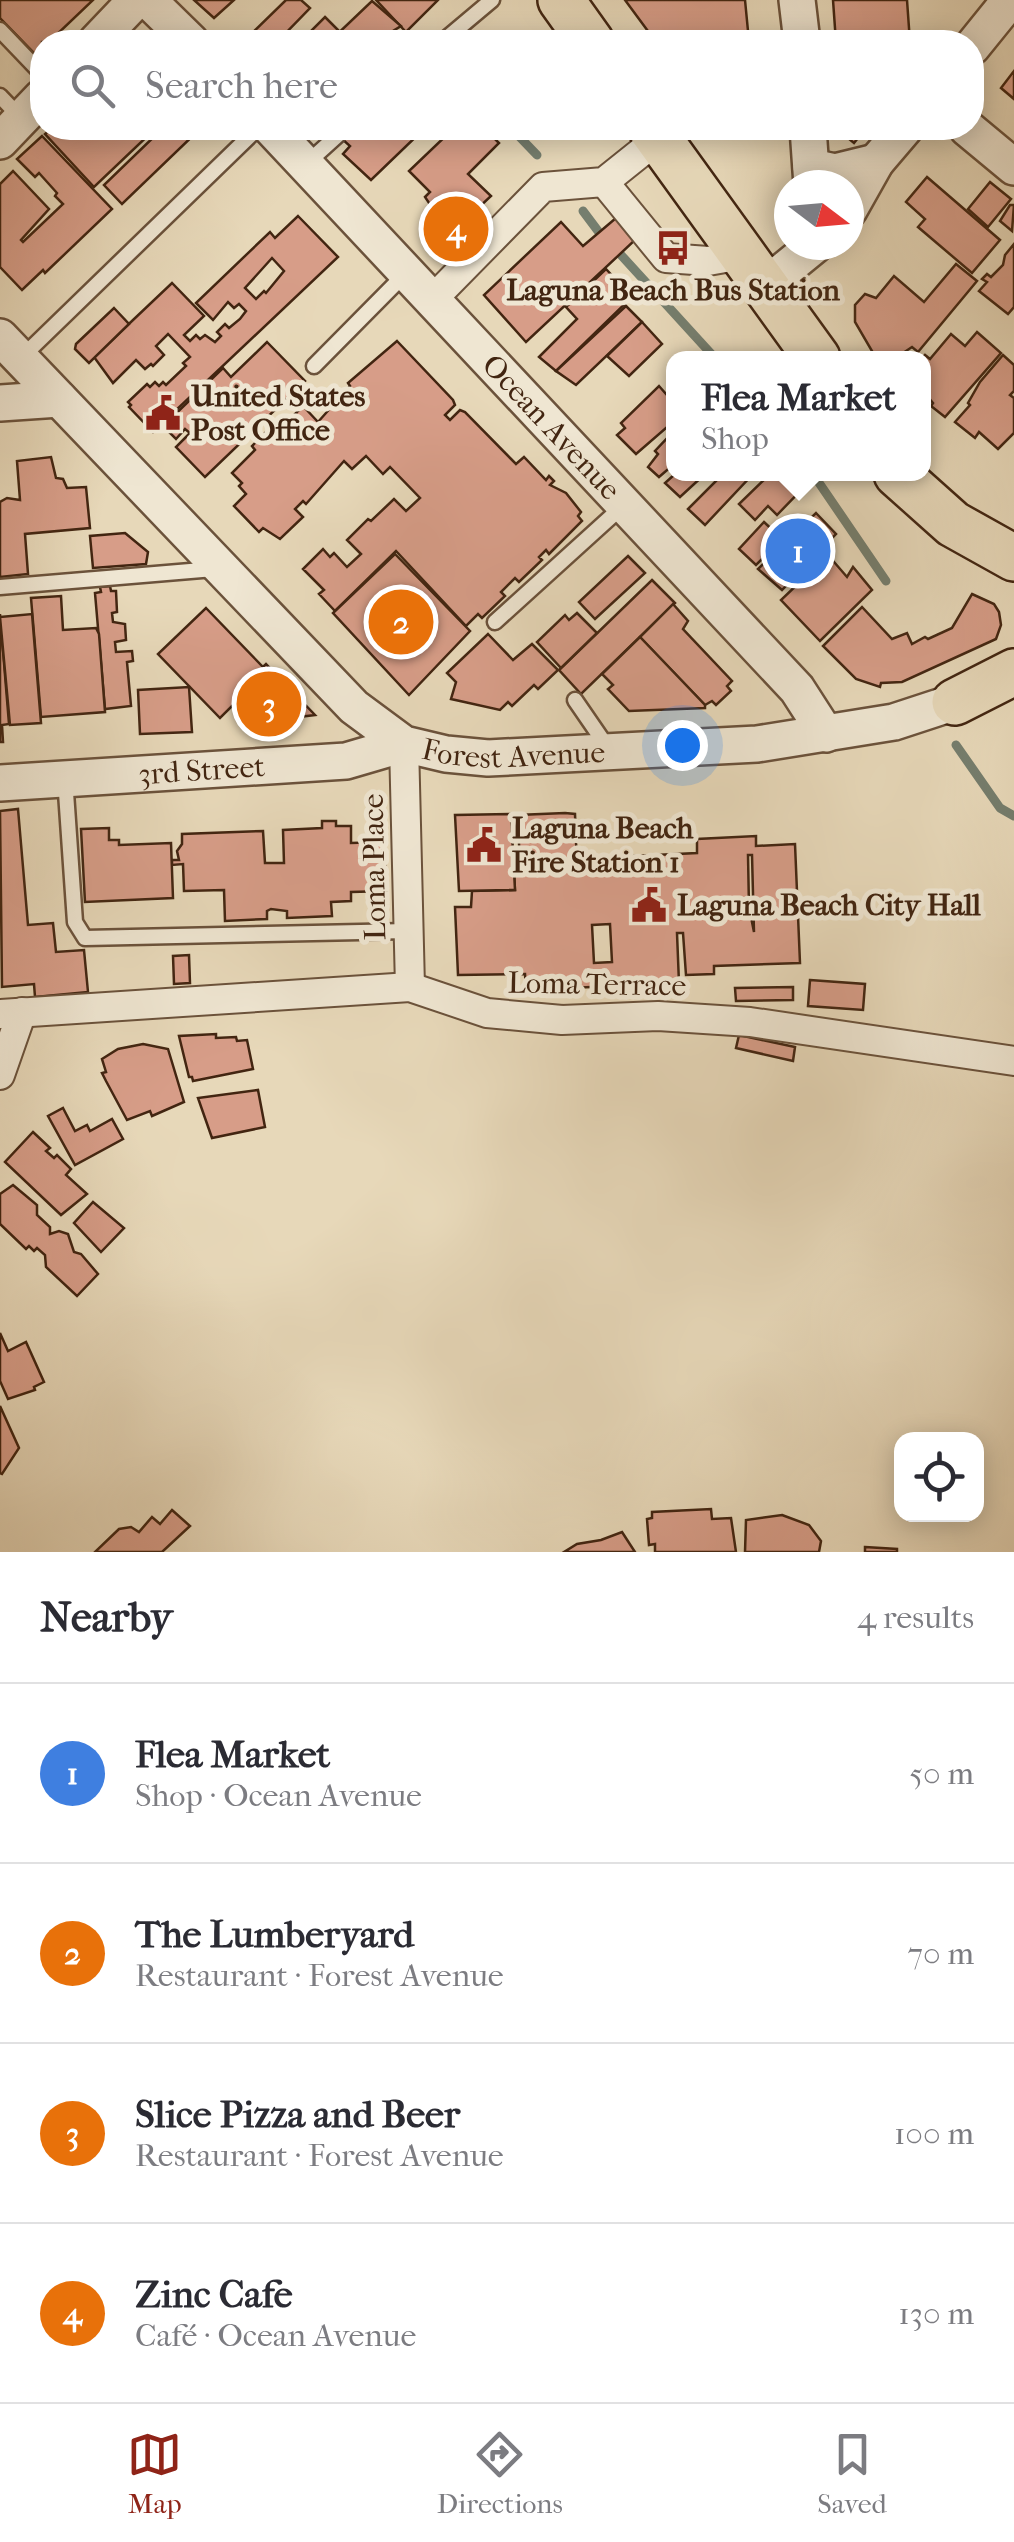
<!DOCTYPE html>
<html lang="en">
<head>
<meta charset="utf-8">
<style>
	:root { --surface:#fff; --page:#f7f7f7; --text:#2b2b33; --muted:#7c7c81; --line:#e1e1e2; --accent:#8f2418 }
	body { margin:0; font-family:"IM FELL French Canon",serif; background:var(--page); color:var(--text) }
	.controls { position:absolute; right:30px; bottom:30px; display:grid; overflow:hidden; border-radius:20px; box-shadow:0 5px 25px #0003 }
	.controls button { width:90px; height:90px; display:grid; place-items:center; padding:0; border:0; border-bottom:2px solid var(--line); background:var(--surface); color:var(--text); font:50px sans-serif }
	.compass { position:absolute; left:774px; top:170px; width:90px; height:90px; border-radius:50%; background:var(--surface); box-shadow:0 5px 25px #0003; rotate:106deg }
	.you { position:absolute; left:682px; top:745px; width:35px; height:35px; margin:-25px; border:8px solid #fff; border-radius:50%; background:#1a73e8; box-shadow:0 0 0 15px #1a73e833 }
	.badge { display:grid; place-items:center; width:65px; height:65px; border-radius:50%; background:var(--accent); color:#fff; font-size:32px; font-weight:700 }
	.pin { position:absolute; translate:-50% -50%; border:5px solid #fff; box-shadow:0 2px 10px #0006 }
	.popup { position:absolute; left:666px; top:351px; width:265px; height:130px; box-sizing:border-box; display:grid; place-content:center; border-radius:20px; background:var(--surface); filter:drop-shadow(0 2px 8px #0005); font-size:32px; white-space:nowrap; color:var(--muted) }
	.popup b { font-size:38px; color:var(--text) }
	.popup::after { content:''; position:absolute; left:50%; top:100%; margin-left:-20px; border:20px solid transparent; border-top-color:var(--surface) }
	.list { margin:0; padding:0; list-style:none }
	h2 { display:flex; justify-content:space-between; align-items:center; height:130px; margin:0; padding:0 40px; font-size:42px }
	h2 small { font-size:32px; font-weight:400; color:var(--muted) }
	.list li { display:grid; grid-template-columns:65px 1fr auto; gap:30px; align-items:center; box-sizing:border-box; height:180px; padding:0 40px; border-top:2px solid var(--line) }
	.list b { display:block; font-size:38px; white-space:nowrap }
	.list p { margin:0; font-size:32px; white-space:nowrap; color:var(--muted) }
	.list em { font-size:32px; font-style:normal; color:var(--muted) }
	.icon { flex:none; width:55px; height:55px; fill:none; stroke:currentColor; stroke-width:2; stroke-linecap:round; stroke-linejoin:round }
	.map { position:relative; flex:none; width:1014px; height:1552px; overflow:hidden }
	.search { position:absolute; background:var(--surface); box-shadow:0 5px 25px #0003; left:30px; right:30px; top:30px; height:110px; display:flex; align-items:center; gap:25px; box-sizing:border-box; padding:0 35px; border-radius:40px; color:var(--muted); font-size:38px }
	.sheet { height:850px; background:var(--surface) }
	nav { display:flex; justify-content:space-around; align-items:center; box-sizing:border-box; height:140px; border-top:2px solid var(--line); background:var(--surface); font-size:28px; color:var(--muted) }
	nav a { display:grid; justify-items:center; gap:5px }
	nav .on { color:var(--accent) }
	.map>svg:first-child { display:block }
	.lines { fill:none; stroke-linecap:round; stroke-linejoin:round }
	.stream { stroke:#757e6e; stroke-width:9 }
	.building { fill:#d79d88; stroke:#422511; stroke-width:2.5; fill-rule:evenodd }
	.service-casing { stroke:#6b523b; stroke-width:19 }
	.minor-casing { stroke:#6b523b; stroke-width:32 }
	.tertiary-casing { stroke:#6b523b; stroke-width:40 }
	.primary-casing { stroke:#422511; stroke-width:50 }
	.service { stroke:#efe6d2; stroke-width:14 }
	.minor { stroke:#efe6d2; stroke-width:28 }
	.tertiary { stroke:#efe6d2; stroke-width:35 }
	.primary { stroke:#e7d8b9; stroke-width:45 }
	.labels { text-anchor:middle; stroke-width:10; stroke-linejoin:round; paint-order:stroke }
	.poi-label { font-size:30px; font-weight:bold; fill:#422511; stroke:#efe6d2; text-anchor:start }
	.street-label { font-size:30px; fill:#422511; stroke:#efe6d2 }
</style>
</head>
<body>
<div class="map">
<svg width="1014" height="1552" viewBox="0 0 1014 1552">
	<rect width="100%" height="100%" fill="#e7d8b9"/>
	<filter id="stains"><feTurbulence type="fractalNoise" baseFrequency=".002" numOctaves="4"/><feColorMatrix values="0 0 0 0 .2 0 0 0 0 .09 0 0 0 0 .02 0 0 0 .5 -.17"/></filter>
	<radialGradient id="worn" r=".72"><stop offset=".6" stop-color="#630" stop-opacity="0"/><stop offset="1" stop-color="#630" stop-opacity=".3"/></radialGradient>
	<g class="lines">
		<g class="stream">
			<path d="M511 128 537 155"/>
			<path d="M583 211 598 231"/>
			<path d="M621 255 715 358"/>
			<path d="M813 474 886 581"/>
			<path d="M956 745 1000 808 1014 816"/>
		</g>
	</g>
	<g class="building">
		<path d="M0 0H93L49 42H42V49L36 55 0 18Z"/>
		<path d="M194 0H234L214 18Z"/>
		<path d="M286 0H301L310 8 277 42H243Z"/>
		<path d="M376 0H438L406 32Z"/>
		<path d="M625 0H745L748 31 731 42H656Z"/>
		<path d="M833 0H907L910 42H836Z"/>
		<path d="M372 1 401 26 393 31 405 42H329Z"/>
		<path d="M325 17 340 32 329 42H300Z"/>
		<path d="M1014 71V99L1001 88Z"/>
		<path d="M52 128H156L94 187 45 134Z"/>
		<path d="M163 128H201L122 204 104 185Z"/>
		<path d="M330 128H425L371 180 343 154 350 146Z"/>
		<path d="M454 128H484L499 143 468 174 491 196 456 229 435 201 431 206 425 197 430 192 409 171Z"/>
		<path d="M536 128H557L545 138Z"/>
		<path d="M843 128H866L854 143 843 134Z"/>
		<path d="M42 136 112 209 45 273 43 270 22 290 0 267V184L13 171 49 209 21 240 23 242 63 204 55 196 57 193 39 173 35 177 17 159Z"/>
		<path d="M927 177 1000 240 972 273 918 227 925 219 906 202Z"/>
		<path d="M990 182 1011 199 988 227 968 209Z"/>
		<path d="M1010 205H1014L1012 231 1000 221Z"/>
		<path d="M298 216 338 257 153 432 129 407 131 405 128 402 147 384 150 387 155 382 159 386 163 382 166 385 186 366 183 363 190 357 168 334 156 346 164 355 153 366 151 364 145 369 136 360 113 383 94 357 172 283 204 316 184 335 190 341 196 335 200 339 205 335 215 342 221 336 217 332 225 324 229 328 240 319 246 311 239 304 234 308 228 302 213 320 196 303 270 232 275 238ZM272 258 284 271 266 293 264 291 256 299 245 288Z"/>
		<path d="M616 218 635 240 526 342 484 295 561 222 583 246Z"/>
		<path d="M1014 244V307L1008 314 979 291 987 282 982 279 987 274 991 277 1003 265 1005 255Z"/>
		<path d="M956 264 977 281 918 352 912 347 900 355 902 358H876L855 322V305L865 294 876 298 894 276 924 302Z"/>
		<path d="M606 269 632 297 556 371 539 357 577 319 566 307Z"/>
		<path d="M626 306 642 322 576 385 556 371Z"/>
		<path d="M114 308 129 324 89 363 75 349 76 344Z"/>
		<path d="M642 322 662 344 629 376 607 356Z"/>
		<path d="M977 332 1001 353 945 417 931 406 933 403 923 391 922 358 925 355 930 359 951 334 965 346Z"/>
		<path d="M397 341 453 400 455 405 445 415 450 420 460 410 465 412 516 464 524 457 546 480 549 476 554 481 550 485 566 493 581 512 578 516 582 521 549 554 546 550 539 557 542 560 519 582 515 578 501 592 505 596 482 618 478 614 466 626 396 551 335 611 319 594 324 590 303 569 323 549 330 557 334 553 347 567 361 554 347 540 368 519 371 521 394 499 406 511 420 498 390 467 383 474 366 456 352 469 344 461 306 504 303 501 295 509 303 517 280 539 263 528 259 532 234 506 246 494 239 486 242 483 232 473 255 450 252 446 271 427 276 433 303 406 318 422 350 386 348 383Z"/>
		<path d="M267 342 305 381 205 477 176 447 190 433 185 429 176 439 163 426 223 368 231 377Z"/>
		<path d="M1003 355 1014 365V391L1010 395 1014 398V433L998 449 979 432 975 438 955 422 970 405 968 403 980 382Z"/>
		<path d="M659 386 673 402V422L636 454 617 435 625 428 621 423Z"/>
		<path d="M673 432V465L659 477 648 467 658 454 655 451Z"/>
		<path d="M51 457 56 478 63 479 67 488 86 487 90 528 25 534 28 574 0 577V502L7 498 20 500 17 461Z"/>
		<path d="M675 474H705L680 497 665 483Z"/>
		<path d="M717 474H753L705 525 688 509 720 477Z"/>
		<path d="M770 474H795L806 485 777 515 768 506 755 520 739 504Z"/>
		<path d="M816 513 836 534 782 590 758 569Z"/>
		<path d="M764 522 782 539 756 565 739 549Z"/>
		<path d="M125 533 148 552 146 564 93 568 90 536Z"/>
		<path d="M395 554 470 631 409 695 333 613Z"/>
		<path d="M828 555 847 577 853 567 872 590 820 641 781 600Z"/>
		<path d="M628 556 645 573 595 619 579 602Z"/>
		<path d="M652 580 675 603 581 694 559 670Z"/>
		<path d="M110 586 111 591H116L117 612 112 613 113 622 125 624 126 640 115 642 116 652 132 651 133 661 127 662 131 706 105 709 95 593 101 592 100 587Z"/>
		<path d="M972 594 994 604 999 612 1001 625 996 639 902 682 881 683 880 687 856 679 823 646 862 607 892 639 907 633 912 644 925 637 928 639 952 628Z"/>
		<path d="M61 596 63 630 96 628 99 634 105 712 41 717 31 598Z"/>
		<path d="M673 604 688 621 683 629 732 681 727 686 731 691 716 705 712 701 705 705 640 637Z"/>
		<path d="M206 608 263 667 266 664 315 715 266 721 242 696 220 718 158 654Z"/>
		<path d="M577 613 597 633 561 668 537 642 565 615 569 620Z"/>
		<path d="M0 614 9 724 2 725 3 742H0Z"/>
		<path d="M32 614 41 723 10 725 0 617Z"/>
		<path d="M488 634 513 660 532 644 558 670 538 689 534 685 512 706 508 702 500 710 451 699 456 682 447 673Z"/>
		<path d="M640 637 705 705V708L629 711 608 689 613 685 602 674Z"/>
		<path d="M189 687 192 732 140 734 138 690Z"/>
		<path d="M18 809 28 925 53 923 56 952 84 950 88 992 35 997 34 984 2 987 0 811Z"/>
		<path d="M565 813 575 814 577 868 614 866 613 857 697 853V839L756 836V846L795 844 800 963 714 966V974L686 975 683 933H677L679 983 526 990 525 974 458 975 455 907H471L472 891 515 890 514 872 520 871 518 815ZM748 855H752L754 932 749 907ZM610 924 612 962 594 963 592 925Z"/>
		<path d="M511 814 515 890 459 891 455 815Z"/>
		<path d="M322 821H336V826H351V843L384 842 387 891 351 892V901L331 902 332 916 287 918V911L271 909 267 911V919L225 921 224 890 184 891 183 864 172 865V860H179L177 851 182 844V834L263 831 265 863H284L283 830 322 828Z"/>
		<path d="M109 828V840H119V845L171 843 173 898 85 902 81 829Z"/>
		<path d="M189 955 190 983 174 984 173 956Z"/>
		<path d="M810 980 865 984 863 1010 808 1006Z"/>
		<path d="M793 987V1000L736 1001 735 988Z"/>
		<path d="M216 1034V1038L236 1037 237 1041 247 1040 253 1069 193 1081 192 1077H189L179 1036Z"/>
		<path d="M739 1035 795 1047 793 1061 736 1048Z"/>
		<path d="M143 1044 168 1049 184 1102 152 1116 150 1111 127 1120 106 1081 102 1073 106 1072 102 1059 118 1049Z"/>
		<path d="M258 1090 265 1127 212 1138 198 1098Z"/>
		<path d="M63 1108 75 1131 87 1125 90 1131 112 1119 123 1139 75 1165 48 1116Z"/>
		<path d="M33 1132 50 1148 46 1151 54 1158 57 1155 71 1169 66 1175 87 1194 61 1215 5 1162Z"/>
		<path d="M13 1185 37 1205V1215L50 1227V1234L59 1231 68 1234 74 1252 81 1254 98 1274 77 1296 46 1267 45 1255 37 1248 34 1251 29 1246 26 1249 0 1224V1194Z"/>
		<path d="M93 1202 124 1228 101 1252 74 1223Z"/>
		<path d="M0 1333 8 1351 26 1342 44 1382 34 1387 35 1390 8 1399 0 1381Z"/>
		<path d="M0 1406 19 1448 2 1474 0 1473Z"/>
		<path d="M711 1509 712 1519 731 1518 736 1552H655V1544L649 1545 647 1519 652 1518V1512Z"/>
		<path d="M172 1510 190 1526 162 1552H95L119 1529 131 1527 139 1532 152 1517 160 1524Z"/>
		<path d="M782 1515 809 1525 821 1541 819 1552H745L746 1520Z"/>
		<path d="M622 1532 635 1552H564L577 1544 601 1540Z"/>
		<path d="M865 1547 897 1549V1552H865Z"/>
	</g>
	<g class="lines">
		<defs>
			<g id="service">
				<path d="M0 30 42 74"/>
				<path d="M442 42 492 0"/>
				<path d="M0 96 21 118"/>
				<path d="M306 164 338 135"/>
				<path d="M21 358 258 128"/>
				<path d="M314 366 406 273"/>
				<path d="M0 587 214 569"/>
				<path d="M495 622 624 505"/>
				<path d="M575 700 608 748"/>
				<path d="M65 778 75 922 85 938 408 931"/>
			</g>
			<g id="minor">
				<path d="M604 182 666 258 708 261 742 255"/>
				<path d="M432 300 543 187 604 182 659 138"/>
				<path d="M404 744 410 987"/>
				<path d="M0 1014 410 987 487 1013 562 1020 658 1016 750 1022 1014 1061"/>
				<path d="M0 1075 22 1012"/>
			</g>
			<g id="tertiary">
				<path d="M148 0 191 42"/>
				<path d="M797 0 802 42"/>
				<path d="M96 42 136 0"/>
				<path d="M972 47 1010 0"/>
				<path id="s1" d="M271 128 797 689 826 734"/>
				<path d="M808 128 812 185"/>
				<path d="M967 128 1014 167"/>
				<path d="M0 141 42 97"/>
				<path d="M811 167 835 172 876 162"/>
				<path d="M849 210 876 162 905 128"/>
				<path d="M766 285 815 245"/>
				<path id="s2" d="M0 337 354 707 404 744 446 754 488 758 757 744 894 722 955 702"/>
				<path d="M0 403 59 399"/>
				<path id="s3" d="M0 783 346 761 404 744"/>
			</g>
			<g id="primary">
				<path d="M561 0 591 42"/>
				<path d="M651 128 817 358"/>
				<path d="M897 474 953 524 1014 558"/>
				<path d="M955 702 1014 672"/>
			</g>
		</defs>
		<use href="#service" class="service-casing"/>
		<use href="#minor" class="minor-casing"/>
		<use href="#tertiary" class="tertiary-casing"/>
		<use href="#primary" class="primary-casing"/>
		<use href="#service" class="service"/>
		<use href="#minor" class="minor"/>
		<use href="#tertiary" class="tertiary"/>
		<use href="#primary" class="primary"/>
	</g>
	<defs>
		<symbol id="bus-bare" viewBox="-9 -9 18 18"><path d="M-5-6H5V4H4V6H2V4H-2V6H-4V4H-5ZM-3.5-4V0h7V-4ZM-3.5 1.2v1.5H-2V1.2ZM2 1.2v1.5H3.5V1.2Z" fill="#8f2418" stroke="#efe6d2" stroke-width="2.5" paint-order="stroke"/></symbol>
		<symbol id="civic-bare" viewBox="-9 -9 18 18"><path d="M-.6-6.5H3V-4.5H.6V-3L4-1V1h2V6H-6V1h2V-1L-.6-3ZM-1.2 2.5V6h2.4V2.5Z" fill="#8f2418" stroke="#efe6d2" stroke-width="2.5" paint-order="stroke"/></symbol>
	</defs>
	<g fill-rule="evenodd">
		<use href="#bus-bare" x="648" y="223" width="50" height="50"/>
		<use href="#civic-bare" x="138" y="388" width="50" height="50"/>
		<use href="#civic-bare" x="459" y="820" width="50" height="50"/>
		<use href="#civic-bare" x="624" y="880" width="50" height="50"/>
	</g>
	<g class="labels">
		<g class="poi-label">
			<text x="673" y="300" text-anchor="middle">Laguna Beach Bus Station</text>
			<text x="191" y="406">United States<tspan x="191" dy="34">Post Office</tspan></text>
			<text x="512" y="838">Laguna Beach<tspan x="512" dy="34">Fire Station 1</tspan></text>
			<text x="677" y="915">Laguna Beach City Hall</text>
		</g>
		<g class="street-label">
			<text dy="10" stroke="none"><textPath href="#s1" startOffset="410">Ocean Avenue</textPath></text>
			<text dy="10" stroke="none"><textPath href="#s2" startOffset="685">Forest Avenue</textPath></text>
			<text dy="10" stroke="none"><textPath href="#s3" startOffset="202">3rd Street</textPath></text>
			<text transform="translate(374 867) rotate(-91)" y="10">Loma Place</text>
			<text transform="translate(597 984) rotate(1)" y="10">Loma Terrace</text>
		</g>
	</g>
	<rect width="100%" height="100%" filter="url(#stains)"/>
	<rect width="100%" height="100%" fill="url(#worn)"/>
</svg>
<div class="controls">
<button><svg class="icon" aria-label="locate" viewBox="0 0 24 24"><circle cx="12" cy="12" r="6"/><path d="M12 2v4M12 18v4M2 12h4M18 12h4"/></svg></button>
</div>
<svg class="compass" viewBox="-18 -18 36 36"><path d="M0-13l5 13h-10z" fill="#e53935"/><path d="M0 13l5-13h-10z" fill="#7c7c81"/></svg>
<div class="you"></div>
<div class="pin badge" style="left:798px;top:551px;background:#3f7fe0">1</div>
<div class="popup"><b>Flea Market</b>Shop</div>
<div class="pin badge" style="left:401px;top:622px;background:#e8710a">2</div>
<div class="pin badge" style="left:269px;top:704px;background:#e8710a">3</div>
<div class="pin badge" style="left:456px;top:229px;background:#e8710a">4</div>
<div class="search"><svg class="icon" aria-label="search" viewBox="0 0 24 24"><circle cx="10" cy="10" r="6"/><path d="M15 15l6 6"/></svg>Search here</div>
</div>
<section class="sheet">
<h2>Nearby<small>4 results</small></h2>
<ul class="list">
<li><span class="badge" style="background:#3f7fe0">1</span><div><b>Flea Market</b><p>Shop · Ocean Avenue</p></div><em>50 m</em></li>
<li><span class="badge" style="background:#e8710a">2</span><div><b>The Lumberyard</b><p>Restaurant · Forest Avenue</p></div><em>70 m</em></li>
<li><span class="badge" style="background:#e8710a">3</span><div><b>Slice Pizza and Beer</b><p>Restaurant · Forest Avenue</p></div><em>100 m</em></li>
<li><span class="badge" style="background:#e8710a">4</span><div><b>Zinc Cafe</b><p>Café · Ocean Avenue</p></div><em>130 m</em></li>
</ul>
</section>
<nav>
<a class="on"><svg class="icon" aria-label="map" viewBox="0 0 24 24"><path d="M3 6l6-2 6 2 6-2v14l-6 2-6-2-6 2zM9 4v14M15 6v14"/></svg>Map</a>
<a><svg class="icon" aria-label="directions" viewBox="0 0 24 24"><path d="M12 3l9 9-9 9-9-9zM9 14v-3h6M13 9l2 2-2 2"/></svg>Directions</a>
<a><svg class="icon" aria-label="saved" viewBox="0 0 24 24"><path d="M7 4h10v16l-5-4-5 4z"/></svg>Saved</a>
</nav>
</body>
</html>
